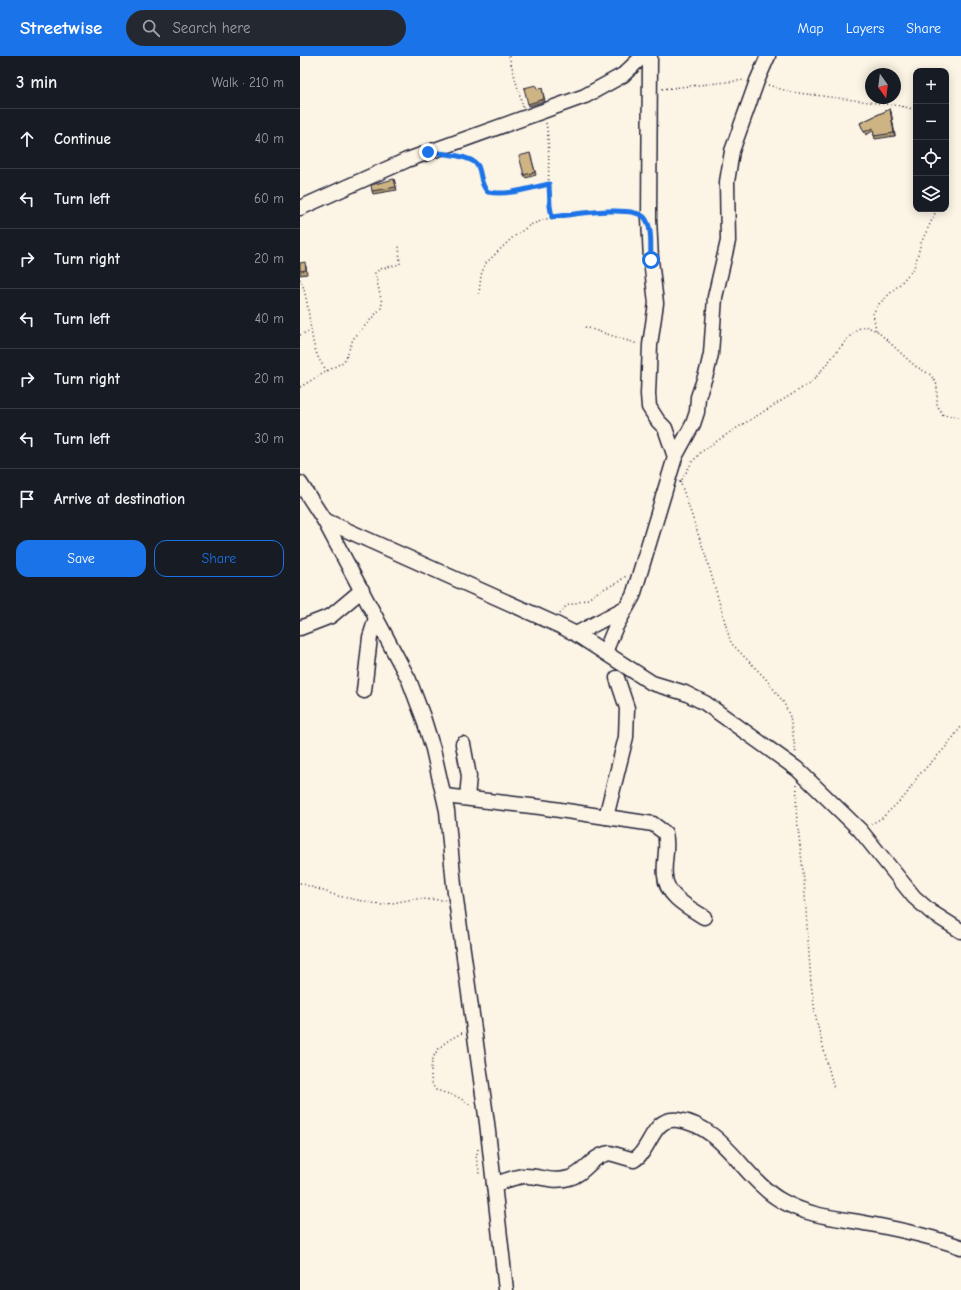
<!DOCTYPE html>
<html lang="en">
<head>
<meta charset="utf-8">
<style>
	:root { --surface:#171b24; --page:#242831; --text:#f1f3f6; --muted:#9ea1a6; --line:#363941; --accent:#1a73e8 }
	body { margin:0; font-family:"Comic Neue",sans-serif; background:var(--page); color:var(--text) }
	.controls { position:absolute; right:12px; top:12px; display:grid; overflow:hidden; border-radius:8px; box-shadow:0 2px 10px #0003 }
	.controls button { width:36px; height:36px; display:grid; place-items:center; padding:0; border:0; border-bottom:1px solid var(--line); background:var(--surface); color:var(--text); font:20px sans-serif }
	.compass { position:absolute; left:565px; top:12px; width:36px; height:36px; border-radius:50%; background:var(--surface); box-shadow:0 2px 10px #0003; rotate:166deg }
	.stop { position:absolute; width:12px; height:12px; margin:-9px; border:3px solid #1a73e8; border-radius:50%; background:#fff }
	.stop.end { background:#1a73e8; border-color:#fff; box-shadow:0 1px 4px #0008 }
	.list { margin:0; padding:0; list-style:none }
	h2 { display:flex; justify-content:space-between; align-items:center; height:52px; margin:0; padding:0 16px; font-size:17px }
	h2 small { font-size:13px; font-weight:400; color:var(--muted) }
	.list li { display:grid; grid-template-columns:26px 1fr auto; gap:12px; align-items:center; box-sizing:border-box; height:60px; padding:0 16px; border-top:1px solid var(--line) }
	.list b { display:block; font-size:15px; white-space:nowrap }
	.list em { font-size:13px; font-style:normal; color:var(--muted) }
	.actions { display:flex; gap:8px; padding:12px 16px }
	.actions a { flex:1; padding:9px 0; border:1px solid var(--accent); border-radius:12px; text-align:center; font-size:14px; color:var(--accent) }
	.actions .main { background:var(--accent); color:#fff }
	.icon { flex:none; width:22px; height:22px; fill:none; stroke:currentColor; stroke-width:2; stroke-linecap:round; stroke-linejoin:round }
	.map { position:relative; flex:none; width:661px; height:1234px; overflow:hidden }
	header { display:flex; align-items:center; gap:24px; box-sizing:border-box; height:56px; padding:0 20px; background:var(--accent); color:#fff }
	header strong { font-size:19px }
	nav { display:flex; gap:22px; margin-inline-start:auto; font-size:14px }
	.search { width:280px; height:36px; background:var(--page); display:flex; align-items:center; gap:10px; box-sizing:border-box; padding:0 14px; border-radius:22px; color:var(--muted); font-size:15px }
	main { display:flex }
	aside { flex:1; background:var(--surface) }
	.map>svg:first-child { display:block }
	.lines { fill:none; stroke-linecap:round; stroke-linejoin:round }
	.minor-casing { stroke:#22223b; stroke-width:17 }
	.path { stroke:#22223b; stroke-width:1.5; stroke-dasharray:1 3; stroke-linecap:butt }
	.minor { stroke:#fcf5e5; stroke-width:14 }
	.wall { fill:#b19a71; stroke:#22223b }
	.shaded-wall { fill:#907d5c; stroke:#22223b }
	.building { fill:#ceb383; stroke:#22223b }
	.route { stroke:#1a73e8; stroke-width:5 }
</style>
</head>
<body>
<header>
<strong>Streetwise</strong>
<div class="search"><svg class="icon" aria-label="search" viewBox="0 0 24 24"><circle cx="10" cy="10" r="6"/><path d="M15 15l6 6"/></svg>Search here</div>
<nav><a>Map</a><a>Layers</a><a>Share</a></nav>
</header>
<main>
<aside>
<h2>3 min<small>Walk · 210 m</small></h2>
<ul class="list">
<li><svg class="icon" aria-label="ahead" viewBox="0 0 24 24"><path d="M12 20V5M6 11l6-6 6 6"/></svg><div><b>Continue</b></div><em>40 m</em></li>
<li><svg class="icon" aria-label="left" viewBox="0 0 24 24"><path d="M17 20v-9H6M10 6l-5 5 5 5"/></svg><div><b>Turn left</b></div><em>60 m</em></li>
<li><svg class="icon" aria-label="right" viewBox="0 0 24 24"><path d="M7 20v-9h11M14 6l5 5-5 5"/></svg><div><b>Turn right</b></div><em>20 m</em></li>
<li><svg class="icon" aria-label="left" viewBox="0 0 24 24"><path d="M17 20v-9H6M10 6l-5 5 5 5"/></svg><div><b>Turn left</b></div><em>40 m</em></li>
<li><svg class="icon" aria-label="right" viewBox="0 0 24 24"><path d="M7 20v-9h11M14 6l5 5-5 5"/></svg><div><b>Turn right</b></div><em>20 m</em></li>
<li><svg class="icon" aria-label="left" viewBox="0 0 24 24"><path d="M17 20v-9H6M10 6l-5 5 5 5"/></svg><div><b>Turn left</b></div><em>30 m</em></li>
<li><svg class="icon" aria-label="arrive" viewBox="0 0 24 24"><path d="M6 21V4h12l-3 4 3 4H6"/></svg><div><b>Arrive at destination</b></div></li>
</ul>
<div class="actions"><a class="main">Save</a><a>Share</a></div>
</aside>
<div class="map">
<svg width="661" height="1234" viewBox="0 0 661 1234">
	<rect width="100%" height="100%" fill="#fcf5e5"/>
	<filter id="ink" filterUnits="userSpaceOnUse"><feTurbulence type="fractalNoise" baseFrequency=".025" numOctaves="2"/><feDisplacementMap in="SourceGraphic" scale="8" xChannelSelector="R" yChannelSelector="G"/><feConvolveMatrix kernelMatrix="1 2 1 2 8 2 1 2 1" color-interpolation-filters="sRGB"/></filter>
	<g filter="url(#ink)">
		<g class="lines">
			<defs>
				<g id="minor">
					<path d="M0 152 107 104 285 40 323 19 343 0"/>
					<path d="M375 401 393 368 397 356 398 341 407 315 411 298 415 241 428 185 427 126 432 95 457 25 468 0"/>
					<path d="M0 427 24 464 109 624 123 661 133 693 147 755 154 829 187 1067 206 1234"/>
					<path d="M24 464 258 569 276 578 352 627 385 637 405 647 497 713 560 774 614 841 631 856 661 875"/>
					<path d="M0 572 31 560 62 534"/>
					<path d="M276 578 325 552"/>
					<path d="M305 596 315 572 333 540 375 401 365 372 358 365 349 351 348 338 350 289 356 247 351 204 349 162 350 0"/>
					<path d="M64 635 70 581 76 562"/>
					<path d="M163 688 169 720 167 742"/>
					<path d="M145 740 240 751 353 768 365 777C369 793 363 805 365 820 366 840 388 851 404 861"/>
					<path d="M306 761 326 681 327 652 317 622"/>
					<path d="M194 1129C204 1125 215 1120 226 1120 242 1120 252 1127 269 1122 285 1118 292 1099 310 1097L334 1104C351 1094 352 1060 378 1064 424 1070 444 1124 482 1145 510 1161 539 1162 570 1168 602 1174 630 1180 661 1191"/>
				</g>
			</defs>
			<use href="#minor" class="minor-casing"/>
			<g class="path">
				<path d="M209 0 223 51"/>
				<path d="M468 29 490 36 601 50 616 54"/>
				<path d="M362 33 445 24"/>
				<path d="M246 67C252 99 245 130 252 160"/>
				<path d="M156 100C161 101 170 103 175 106 183 113 180 128 187 136 207 140 230 132 249 128"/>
				<path d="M0 223C13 249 6 296 28 315"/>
				<path d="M179 238 181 219 185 208 212 182 230 169 249 162 296 155 337 157"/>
				<path d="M285 271 338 288"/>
				<path d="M576 274 573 257 579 248 601 227 614 212 621 187 637 153"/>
				<path d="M0 279 12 274"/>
				<path d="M0 331 43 306 46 302 53 283 81 252 82 247 75 217 80 213 100 208 99 188"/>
				<path d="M380 425 407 504 431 587 466 623 484 647 490 661 496 698"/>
				<path d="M380 427 392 406 401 396 432 375 512 326 548 282 558 273 565 270 577 275 615 310 631 319 637 329V349L643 359 661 361"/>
				<path d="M260 558 266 550 288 543 299 535 317 527 326 520"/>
				<path d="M497 729 496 754 504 824 511 928 516 963 534 1033"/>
				<path d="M571 768 582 762 606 739 618 720 645 692 661 671"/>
				<path d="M0 827 38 840 82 849 114 843 145 844"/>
				<path d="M162 977C144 986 131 994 131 1016 131 1023 131 1028 136 1034L158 1041 172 1050"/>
				<path d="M178 1093 176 1102 180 1118"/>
			</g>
			<use href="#minor" class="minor"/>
		</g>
		<g class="wall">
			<path d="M242 32 245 45 229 50 228 48 237 33Z"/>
			<path d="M590 53 591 56 595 80 575 83 573 75 566 79 560 67Z"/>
			<path d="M230 97 236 119 226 122 224 119Z"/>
			<path d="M94 123 97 134 73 138 72 135Z"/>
			<path d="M0 207 6 210 7 218 0 219Z"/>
		</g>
		<path class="shaded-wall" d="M590 53 591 56 595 80 594 77Z"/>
		<g class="building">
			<path d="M236 29 237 33 242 32 244 43 228 48 224 32Z"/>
			<path d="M590 53 594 77 574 80 573 72 564 76 560 67Z"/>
			<path d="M230 97 235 116 224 119 219 100Z"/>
			<path d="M94 123 96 131 72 135 71 129Z"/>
			<path d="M5 206 6 214 0 215V207Z"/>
		</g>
	</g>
	<g class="lines" filter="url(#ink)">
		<path class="route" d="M128 96C140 97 172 99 178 110 182 119 180 129 188 136 207 140 230 132 249 128L250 150 252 161C270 159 333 148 345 162 353 172 350 192 351 204"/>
	</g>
</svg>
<div class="controls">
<button>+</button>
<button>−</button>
<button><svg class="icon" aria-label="locate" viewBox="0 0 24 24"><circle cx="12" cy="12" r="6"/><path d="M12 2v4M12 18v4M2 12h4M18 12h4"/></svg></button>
<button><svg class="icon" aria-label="layers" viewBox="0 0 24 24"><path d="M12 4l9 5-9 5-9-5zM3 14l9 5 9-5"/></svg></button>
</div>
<svg class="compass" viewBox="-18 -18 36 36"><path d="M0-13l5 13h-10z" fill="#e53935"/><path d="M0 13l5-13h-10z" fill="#9ea1a6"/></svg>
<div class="stop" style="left:351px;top:204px"></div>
<div class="stop end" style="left:128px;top:96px"></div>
</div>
</main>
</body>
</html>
